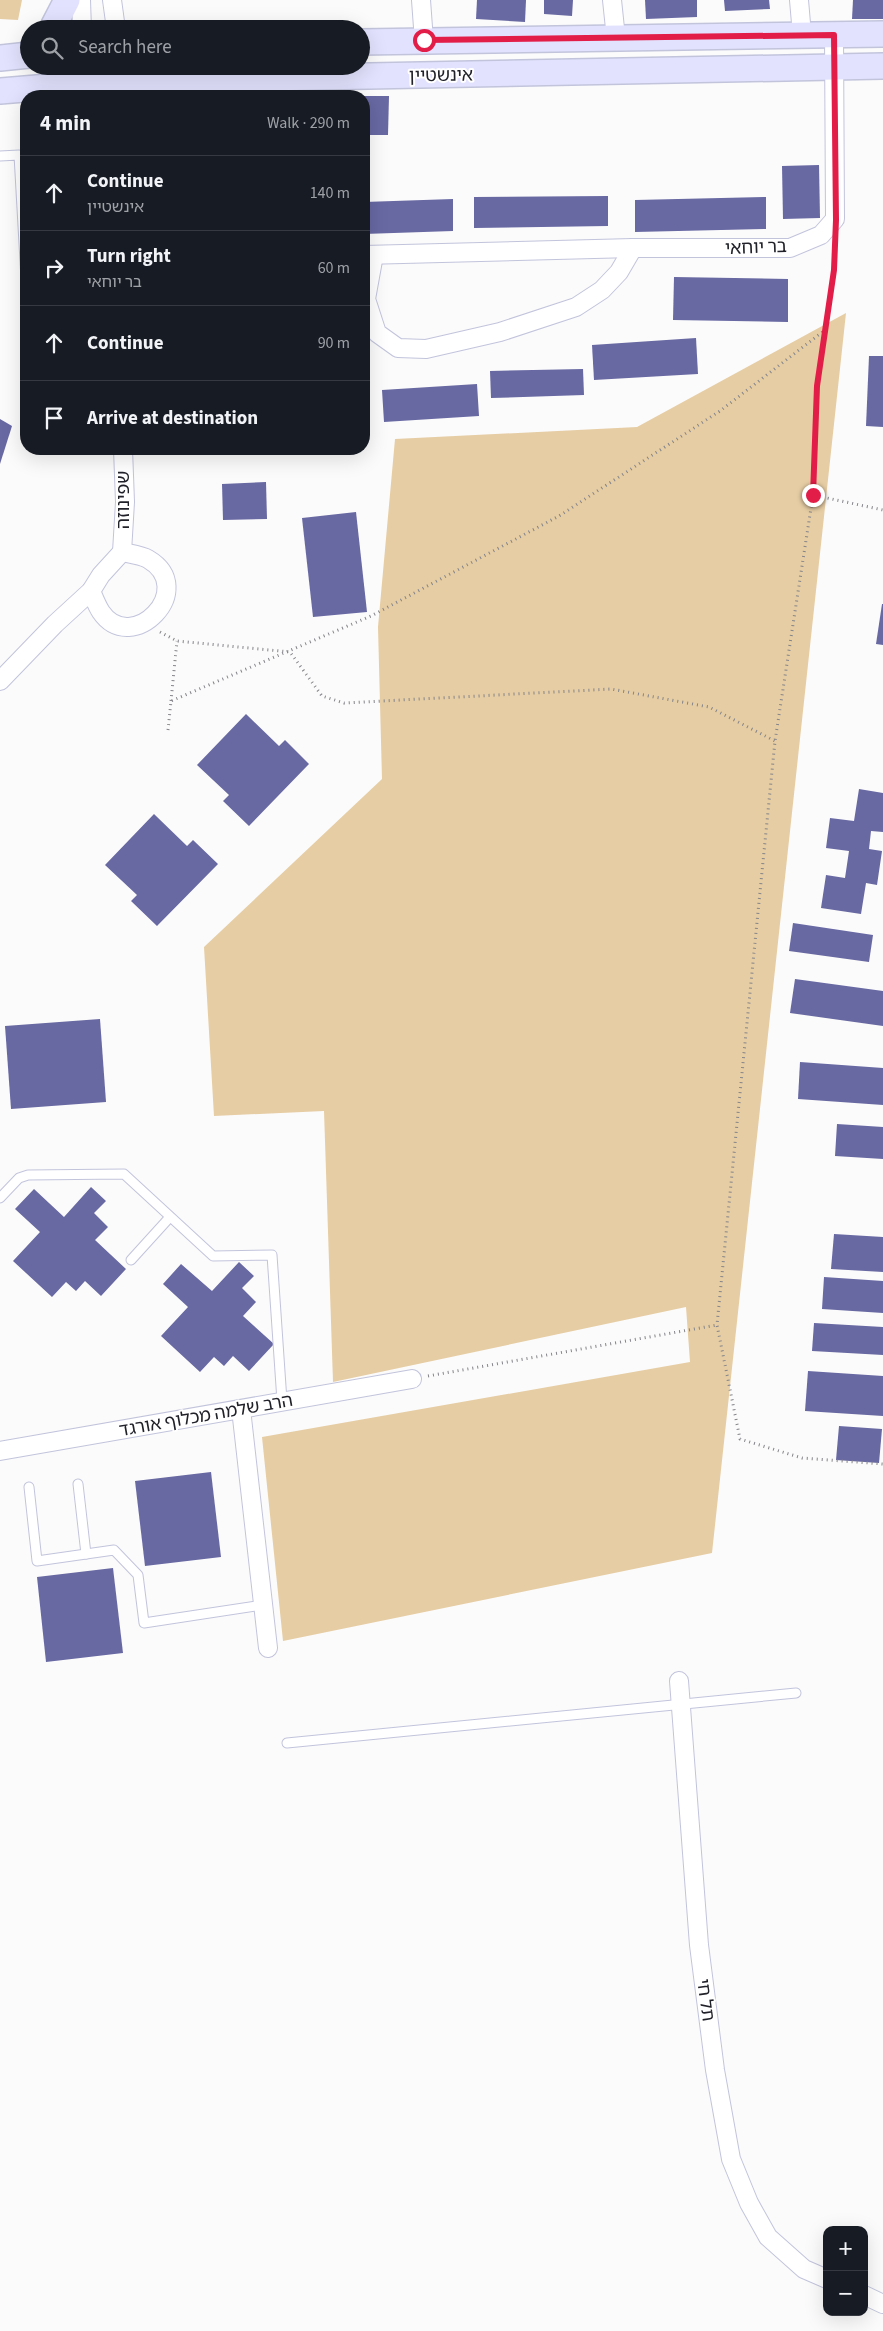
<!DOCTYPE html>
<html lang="en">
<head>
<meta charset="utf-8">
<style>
	:root { --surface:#171b24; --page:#242831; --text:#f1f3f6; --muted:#9ea1a6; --line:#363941 }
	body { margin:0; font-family:"Source Sans 3","Noto Sans Hebrew",sans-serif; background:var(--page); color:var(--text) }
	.controls { position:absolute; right:15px; bottom:15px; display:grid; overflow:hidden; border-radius:10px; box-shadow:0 5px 20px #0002 }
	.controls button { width:45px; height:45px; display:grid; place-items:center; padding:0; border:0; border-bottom:1px solid var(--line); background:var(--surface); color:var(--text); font:25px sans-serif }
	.stop { position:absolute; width:15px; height:15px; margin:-11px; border:4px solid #e11d48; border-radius:50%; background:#fff }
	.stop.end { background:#e11d48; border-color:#fff; box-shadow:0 1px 5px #0008 }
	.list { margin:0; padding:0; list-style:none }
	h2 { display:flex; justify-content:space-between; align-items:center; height:65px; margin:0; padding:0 20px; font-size:21px }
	h2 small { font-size:16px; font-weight:400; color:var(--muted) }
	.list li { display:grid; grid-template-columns:32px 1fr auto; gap:15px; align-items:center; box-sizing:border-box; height:75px; padding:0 20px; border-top:1px solid var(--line) }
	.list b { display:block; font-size:19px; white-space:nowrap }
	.list p { margin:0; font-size:16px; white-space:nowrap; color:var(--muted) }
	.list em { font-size:16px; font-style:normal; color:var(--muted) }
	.icon { flex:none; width:28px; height:28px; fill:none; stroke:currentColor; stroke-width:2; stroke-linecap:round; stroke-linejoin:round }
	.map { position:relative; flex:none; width:883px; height:2331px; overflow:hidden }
	.search { position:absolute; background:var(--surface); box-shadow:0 5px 20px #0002; left:20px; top:20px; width:350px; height:55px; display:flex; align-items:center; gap:12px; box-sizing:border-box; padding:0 18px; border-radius:28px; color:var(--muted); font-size:19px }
	.panel { position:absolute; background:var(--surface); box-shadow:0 5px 20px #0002; left:20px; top:90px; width:350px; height:365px; border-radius:20px }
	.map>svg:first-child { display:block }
	.green { fill:#e6cda4 }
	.building { fill:#6868a3 }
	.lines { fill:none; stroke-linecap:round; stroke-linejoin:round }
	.service-casing { stroke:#c2c4dc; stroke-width:11 }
	.minor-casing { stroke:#c2c4dc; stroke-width:20 }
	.secondary-casing { stroke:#c2c4dc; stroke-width:28 }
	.path { stroke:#848489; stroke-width:3; stroke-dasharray:1 4; stroke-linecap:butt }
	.service { stroke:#fff; stroke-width:9 }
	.minor { stroke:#fff; stroke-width:18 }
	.secondary { stroke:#e2e2fe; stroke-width:25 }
	.route { stroke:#e11d48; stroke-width:6 }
	.labels { text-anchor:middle; stroke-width:4; stroke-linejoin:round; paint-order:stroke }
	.street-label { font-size:18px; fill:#21212a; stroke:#fff }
</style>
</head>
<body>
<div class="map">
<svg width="883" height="2331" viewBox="0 0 883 2331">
	<rect width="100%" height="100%" fill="#fbfbfb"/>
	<g class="green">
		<path d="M0 0H22L18 20 0 19Z"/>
		<path d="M846 313 712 1553 283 1641 262 1437 690 1362 686 1307 333 1382 324 1111 214 1116 204 947 382 779 378 627 395 439 637 427Z"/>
	</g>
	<g class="building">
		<path d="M477 0H526L525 22 476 19Z"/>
		<path d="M544 0H573L572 16 544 14Z"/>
		<path d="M645 0H697V17L646 19Z"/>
		<path d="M724 0H769L770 9 725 11Z"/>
		<path d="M853 0H883V19H852Z"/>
		<path d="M364 96H389L388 135H364Z"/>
		<path d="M819 165 820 218 783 219 782 166Z"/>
		<path d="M608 196V226L474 228V197Z"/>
		<path d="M766 197V229L635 232V200Z"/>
		<path d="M453 199V231L364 234V202Z"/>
		<path d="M674 277 788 279V322L673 320Z"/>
		<path d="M696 338 698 374 594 380 592 345Z"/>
		<path d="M869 356H883V427L866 426Z"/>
		<path d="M583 369 584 395 491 398 490 371Z"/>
		<path d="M477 384 479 416 384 422 382 390Z"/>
		<path d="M0 419 12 426 0 464Z"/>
		<path d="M266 482 267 519 223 520 222 484Z"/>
		<path d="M356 512 367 612 313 617 302 518Z"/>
		<path d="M882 604H883V645L876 644Z"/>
		<path d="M246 714 279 746 285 740 309 764 249 826 223 801 229 795 197 765Z"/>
		<path d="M859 789 883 793V832L871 831 869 849 882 851 877 885 866 883 861 914 821 908 826 875 845 878 849 851 826 848 830 818 854 821Z"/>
		<path d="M154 814 187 846 193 840 218 864 157 926 131 901 137 895 105 865Z"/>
		<path d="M793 923 873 935 869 962 789 951Z"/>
		<path d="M795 979 883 991V1026L790 1013Z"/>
		<path d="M100 1019 106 1102 11 1109 5 1026Z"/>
		<path d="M800 1062 883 1068V1105L798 1099Z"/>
		<path d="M837 1124 883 1127V1159L835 1156Z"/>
		<path d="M91 1187 106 1201 94 1213 108 1227 95 1240 126 1269 101 1296 85 1281 76 1291 66 1282 52 1297 13 1261 40 1232 15 1209 34 1189 64 1217Z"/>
		<path d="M834 1234 883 1237V1272L831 1269Z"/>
		<path d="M239 1262 254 1276 242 1288 256 1302 243 1316 274 1344 249 1371 233 1356 224 1366 214 1357 200 1372 161 1336 188 1307 163 1284 181 1264 212 1291Z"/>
		<path d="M824 1277 883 1281V1313L822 1309Z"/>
		<path d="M814 1323 883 1327V1355L812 1351Z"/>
		<path d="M808 1371 883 1376V1416L805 1411Z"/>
		<path d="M839 1426 882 1429 879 1463 836 1460Z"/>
		<path d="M211 1472 221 1557 145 1566 135 1481Z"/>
		<path d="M113 1568 123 1653 46 1662 37 1577Z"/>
	</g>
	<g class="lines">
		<defs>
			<g id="service">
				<path d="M0 156 19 155 26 279"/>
				<path d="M0 1198 19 1178 28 1175 124 1174 213 1256 272 1255 282 1401"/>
				<path d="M131 1260 170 1217"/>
				<path d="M78 1484 86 1554"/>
				<path d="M29 1487 37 1561 114 1550 138 1575 144 1623 263 1605"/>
				<path d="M287 1743 796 1693"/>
			</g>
			<g id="minor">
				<path d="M81 0 82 29"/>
				<path d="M112 0 116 29"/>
				<path d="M421 0 424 41"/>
				<path d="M612 0 616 38"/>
				<path d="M799 0 802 35"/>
				<path d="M85 66 87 96"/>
				<path d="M119 66 120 96"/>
				<path d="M364 255 633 248H790L821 235 835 219 834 35"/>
				<path d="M374 255 366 299 377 333 398 348 426 349 500 332 576 307 602 290 619 272 633 248"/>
				<path d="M122 552 125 502 123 449"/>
				<path d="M91 591C94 598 97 606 101 612 132 657 199 589 148 559 141 555 131 554 122 552"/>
				<path d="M0 681 55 624 91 591 101 575 122 552"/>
				<path d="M241 1409 268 1648"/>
				<path d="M0 1451 412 1379"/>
				<path d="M679 1681 699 1945 715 2070 731 2159 749 2203 768 2237 804 2269 827 2279"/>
				<path d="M864 2295 883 2304"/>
			</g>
			<g id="secondary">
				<path d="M52 29 67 0"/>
				<path d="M361 42 883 34"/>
				<path d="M0 58 29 55"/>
				<path d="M0 91 120 81 883 66"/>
			</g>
		</defs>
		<use href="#service" class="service-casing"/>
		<use href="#minor" class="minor-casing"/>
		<use href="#secondary" class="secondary-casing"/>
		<g class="path">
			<path d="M834 248V270L817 386 813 495 775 741 717 1325 740 1439 802 1458 883 1464"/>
			<path d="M813 495 883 510"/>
			<path d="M160 632 177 641 290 652 322 696 344 703 611 689 709 707 775 741"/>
			<path d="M171 701 177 641"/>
			<path d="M168 730 171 701 371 616 559 516 720 411 825 330"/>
			<path d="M428 1376 717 1325"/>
		</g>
		<use href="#service" class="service"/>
		<use href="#minor" class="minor"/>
		<use href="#secondary" class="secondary"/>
	</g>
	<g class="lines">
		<path class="route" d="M424 40 834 35 836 220 834 270 817 386 813 495"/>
	</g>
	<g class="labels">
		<g class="street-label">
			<text transform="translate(441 75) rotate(-1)" y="6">אינשטיין</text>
			<text transform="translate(756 247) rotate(-2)" y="6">בר יוחאי</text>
			<text transform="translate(123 500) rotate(-90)" y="6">שפינוזה</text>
			<text transform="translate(206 1415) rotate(-10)" y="6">הרב שלמה מכלוף אורגד</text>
			<text transform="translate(706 2000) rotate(82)" y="6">תל חי</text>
		</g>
	</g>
</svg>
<div class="controls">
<button>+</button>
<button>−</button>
</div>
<div class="stop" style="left:424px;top:40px"></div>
<div class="stop end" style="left:813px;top:495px"></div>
<div class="search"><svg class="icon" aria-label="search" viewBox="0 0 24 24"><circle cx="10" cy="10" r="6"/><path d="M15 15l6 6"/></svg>Search here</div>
<section class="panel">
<h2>4 min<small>Walk · 290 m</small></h2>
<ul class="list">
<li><svg class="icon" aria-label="ahead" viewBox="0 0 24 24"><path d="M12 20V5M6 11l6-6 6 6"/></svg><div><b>Continue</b><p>אינשטיין</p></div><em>140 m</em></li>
<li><svg class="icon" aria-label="right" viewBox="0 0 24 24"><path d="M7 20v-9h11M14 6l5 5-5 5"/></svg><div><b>Turn right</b><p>בר יוחאי</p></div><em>60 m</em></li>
<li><svg class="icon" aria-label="ahead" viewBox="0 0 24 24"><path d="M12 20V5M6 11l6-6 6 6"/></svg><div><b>Continue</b></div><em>90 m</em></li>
<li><svg class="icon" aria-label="arrive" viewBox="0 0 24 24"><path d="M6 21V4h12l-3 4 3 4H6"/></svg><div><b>Arrive at destination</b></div></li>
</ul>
</section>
</div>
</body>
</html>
